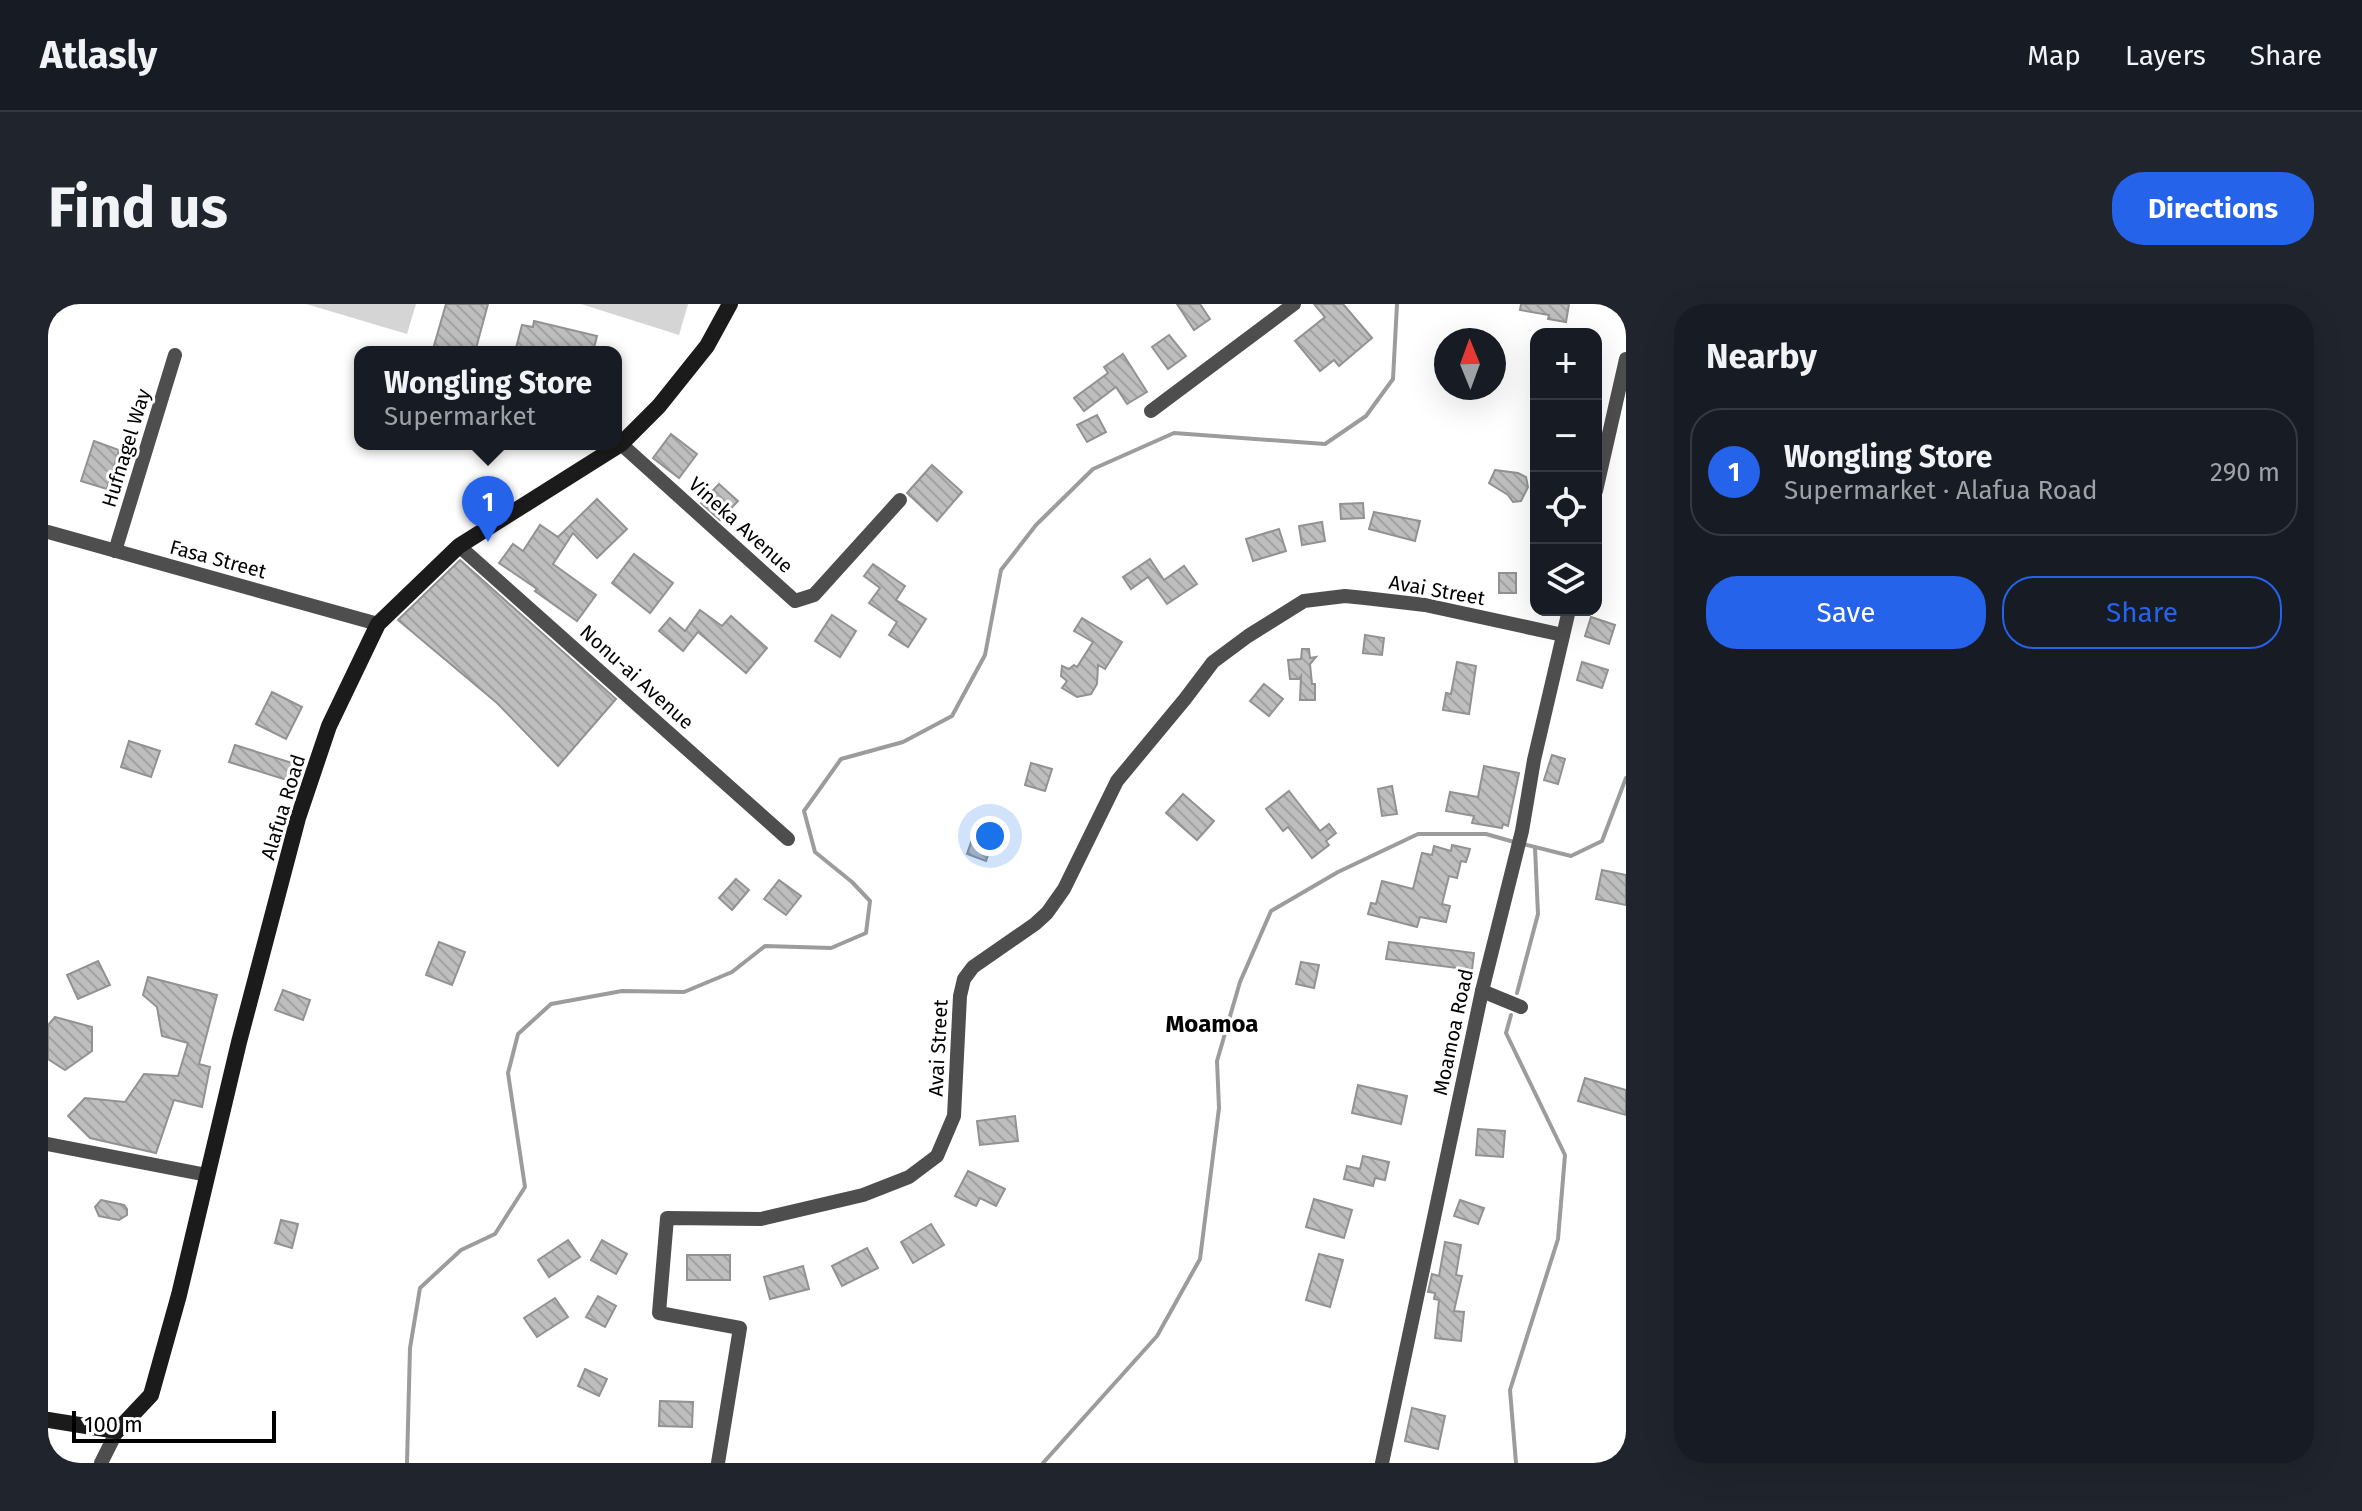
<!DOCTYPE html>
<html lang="en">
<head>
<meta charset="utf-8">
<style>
	:root { --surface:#171b24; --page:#20242c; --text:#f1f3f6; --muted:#9ea1a6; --line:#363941; --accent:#2563eb }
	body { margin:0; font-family:"Fira Sans",sans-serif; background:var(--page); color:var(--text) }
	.controls { position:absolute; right:24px; top:24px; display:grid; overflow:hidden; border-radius:16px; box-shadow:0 8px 32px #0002 }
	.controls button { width:72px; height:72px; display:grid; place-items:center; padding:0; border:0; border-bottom:2px solid var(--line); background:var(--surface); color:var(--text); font:40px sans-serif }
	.compass { position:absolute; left:1386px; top:24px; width:72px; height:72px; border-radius:50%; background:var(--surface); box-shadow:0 8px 32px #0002; rotate:359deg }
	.scale { position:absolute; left:24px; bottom:20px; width:204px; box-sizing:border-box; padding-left:8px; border:4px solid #000; border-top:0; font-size:22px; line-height:28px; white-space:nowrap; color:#000; -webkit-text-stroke:6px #fff; paint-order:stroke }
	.you { position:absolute; left:942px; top:532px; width:28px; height:28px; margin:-20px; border:6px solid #fff; border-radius:50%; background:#1a73e8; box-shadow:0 0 0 12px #1a73e833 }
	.badge { display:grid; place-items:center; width:52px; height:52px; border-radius:50%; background:var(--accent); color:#fff; font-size:26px; font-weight:700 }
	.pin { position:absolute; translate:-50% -66px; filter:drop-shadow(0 2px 4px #0008) }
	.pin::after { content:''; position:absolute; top:42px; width:28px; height:24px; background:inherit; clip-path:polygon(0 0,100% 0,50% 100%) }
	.popup { position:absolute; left:306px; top:42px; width:268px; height:104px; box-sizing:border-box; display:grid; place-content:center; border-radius:16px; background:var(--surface); filter:drop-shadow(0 2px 6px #0005); font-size:26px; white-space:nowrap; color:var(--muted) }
	.popup b { font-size:30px; color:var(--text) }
	.popup::after { content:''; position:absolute; left:50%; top:100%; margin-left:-16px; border:16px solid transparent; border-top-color:var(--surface) }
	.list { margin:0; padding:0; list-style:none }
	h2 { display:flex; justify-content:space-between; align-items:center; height:104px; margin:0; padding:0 32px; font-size:34px }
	h2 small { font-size:26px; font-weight:400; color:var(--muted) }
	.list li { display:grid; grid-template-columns:52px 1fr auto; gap:24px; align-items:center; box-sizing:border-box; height:128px; margin:0 16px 16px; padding:0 16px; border:2px solid var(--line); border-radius:32px }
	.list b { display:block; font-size:30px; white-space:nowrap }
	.list p { margin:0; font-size:26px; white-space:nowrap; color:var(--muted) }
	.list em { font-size:26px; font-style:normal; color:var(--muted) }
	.actions { display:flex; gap:16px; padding:24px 32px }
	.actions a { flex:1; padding:18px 0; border:2px solid var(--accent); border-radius:32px; text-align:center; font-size:28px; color:var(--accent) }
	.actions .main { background:var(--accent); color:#fff }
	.icon { flex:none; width:44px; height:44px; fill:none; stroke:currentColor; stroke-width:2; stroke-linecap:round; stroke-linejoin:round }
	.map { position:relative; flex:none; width:1578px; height:1159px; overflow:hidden; border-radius:32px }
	header { display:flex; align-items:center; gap:48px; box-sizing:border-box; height:112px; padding:0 40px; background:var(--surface); border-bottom:2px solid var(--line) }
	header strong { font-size:38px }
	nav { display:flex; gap:44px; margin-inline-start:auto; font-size:28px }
	.intro { display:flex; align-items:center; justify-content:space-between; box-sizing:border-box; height:192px; padding:0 48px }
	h1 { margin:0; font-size:56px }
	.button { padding:20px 36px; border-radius:32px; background:var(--accent); color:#fff; font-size:28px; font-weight:700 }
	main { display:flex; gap:48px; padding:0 48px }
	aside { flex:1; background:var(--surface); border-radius:32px; box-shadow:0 8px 32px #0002 }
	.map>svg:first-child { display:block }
	.park { fill:#d5d5d5 }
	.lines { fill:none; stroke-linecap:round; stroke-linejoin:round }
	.stream { stroke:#9c9c9c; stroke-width:4 }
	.building { fill:url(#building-back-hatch); stroke:#929292; stroke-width:2 }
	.street { stroke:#4e4e4e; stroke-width:14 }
	.secondary { stroke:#1b1b1b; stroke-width:16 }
	.labels { text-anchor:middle; stroke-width:6; stroke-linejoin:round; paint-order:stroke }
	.street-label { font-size:20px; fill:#000; stroke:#fff }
	.quarter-label { font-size:24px; font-weight:bold; fill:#000; stroke:#fff }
</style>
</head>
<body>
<header>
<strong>Atlasly</strong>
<nav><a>Map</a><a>Layers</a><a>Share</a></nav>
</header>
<div class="intro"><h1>Find us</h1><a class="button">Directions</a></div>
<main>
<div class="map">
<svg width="1578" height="1159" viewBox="0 0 1578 1159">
	<defs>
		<pattern id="building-back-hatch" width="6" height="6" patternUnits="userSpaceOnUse" patternTransform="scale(2)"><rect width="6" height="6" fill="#bebebe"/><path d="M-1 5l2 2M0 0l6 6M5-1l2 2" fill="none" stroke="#a2a2a2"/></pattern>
	</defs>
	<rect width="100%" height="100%" fill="#fff"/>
	<g class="park">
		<path d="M258 0H368L359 30Z"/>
		<path d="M533 0H640L631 31Z"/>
	</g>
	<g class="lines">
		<g class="stream">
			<path d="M1475 540 1523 552 1554 537 1578 474"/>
			<path d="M1469 689 1490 610 1487 544"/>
			<path d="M1463 711 1458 729 1517 851 1510 935 1462 1086 1468 1159"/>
			<path d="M359 1159 362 1044 372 984 413 946 447 930 477 883 460 769 470 730 503 700 574 687 636 688 684 668 717 642 783 644 818 629 822 597 804 578 767 548 756 507 793 455 855 438 904 412 937 351 953 266 988 221 1045 165 1126 129 1277 140 1318 112 1345 75 1349 0"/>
			<path d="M995 1159 1109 1032 1152 955 1171 804 1169 757 1192 678 1223 607 1290 568 1370 530H1438L1466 538"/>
		</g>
	</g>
	<g class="building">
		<path d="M398 0H440L427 48H395L385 45Z"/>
		<path d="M1129 0H1152L1162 15 1146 26Z"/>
		<path d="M1266 0H1295L1324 34 1291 62 1286 56 1272 67 1247 37 1277 13Z"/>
		<path d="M1473 0H1521L1518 18 1500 15 1501 11 1472 6Z"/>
		<path d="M486 17 549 32 545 48H467L474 21 485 23Z"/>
		<path d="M1121 31 1138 52 1120 65 1104 43Z"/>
		<path d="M1075 50 1099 88 1079 100 1068 83 1036 107 1026 94 1060 69 1056 63Z"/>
		<path d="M1049 111 1058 128 1039 138 1029 121Z"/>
		<path d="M623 130 649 150 631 174 605 154Z"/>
		<path d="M46 137 71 146 59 185 33 177Z"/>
		<path d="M884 161 914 188 889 217 859 189Z"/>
		<path d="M1447 166 1470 169 1478 173 1480 183 1473 197 1465 198 1460 191 1441 179Z"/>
		<path d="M671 180 690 197 672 216 653 199Z"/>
		<path d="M549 195 579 225 549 254 525 229 505 260 548 291 529 317 487 287 489 285 451 259 465 240 475 247 492 221 510 233Z"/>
		<path d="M1315 199 1316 214 1293 215 1292 200Z"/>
		<path d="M1326 208 1372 217 1367 237 1321 225Z"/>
		<path d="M1274 218 1277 237 1254 241 1251 222Z"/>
		<path d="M1231 225 1238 247 1205 257 1198 235Z"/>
		<path d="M586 250 625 279 602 309 564 279Z"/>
		<path d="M1102 255 1116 276 1136 262 1149 280 1119 300 1100 273 1083 285 1075 273Z"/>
		<path d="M412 256 568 395 510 462 449 399 350 316Z"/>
		<path d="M825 260 857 282 848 296 878 315 860 343 841 331 849 318 821 299 832 284 816 272Z"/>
		<rect x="1451" y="269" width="17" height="20"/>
		<path d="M652 306 674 322 683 312 719 344 698 369 650 328 635 347 611 327 622 314 637 327Z"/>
		<path d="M784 311 808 327 792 353 767 337Z"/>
		<path d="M1543 313 1567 321 1561 340 1537 332Z"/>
		<path d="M1034 314 1074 338 1057 365 1050 361 1049 380 1043 390 1029 393 1014 384 1019 377 1013 372 1014 362 1021 365 1026 361 1029 363 1045 338 1026 327Z"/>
		<path d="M1317 331 1336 334 1334 351 1315 349Z"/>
		<path d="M1254 345H1261L1262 354 1268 353 1262 360 1264 380H1267V396H1252L1253 372 1251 375H1242L1240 356 1253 355Z"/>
		<path d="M1409 358 1428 362 1421 410 1395 406 1398 389 1403 390Z"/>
		<path d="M1534 358 1560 366 1554 384 1529 376Z"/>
		<path d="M1216 380 1235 395 1221 412 1202 397Z"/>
		<path d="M224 388 254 403 238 435 208 420Z"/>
		<path d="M81 437 112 447 103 473 73 463Z"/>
		<path d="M187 441 247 460 242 477 181 458Z"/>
		<path d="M1504 451 1517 455 1510 480 1496 476Z"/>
		<path d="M983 459 1004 465 997 487 977 481Z"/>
		<path d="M1436 462 1471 469 1460 522 1455 520 1454 524 1424 519 1426 512 1398 507 1402 488 1430 493Z"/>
		<path d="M1344 482 1349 510 1334 512 1330 485Z"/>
		<path d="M1241 487 1272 527 1281 520 1288 529 1278 537 1281 541 1264 554 1240 523 1235 527 1218 505Z"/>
		<path d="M1135 490 1166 517 1149 536 1118 509Z"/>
		<path d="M927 527 946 533 938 557 919 550Z"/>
		<path d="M1404 541 1422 545 1418 558 1413 557 1409 574 1401 572 1394 600 1402 602 1398 618 1372 613 1369 623 1320 610 1323 599 1328 600 1334 577 1365 585 1374 549 1384 551 1386 542 1403 547Z"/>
		<path d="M1554 566 1578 571V601L1548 595Z"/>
		<path d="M688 575 701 586 684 606 671 594Z"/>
		<path d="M731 576 753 592 738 611 716 595Z"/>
		<path d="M391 638 417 648 404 681 378 671Z"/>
		<path d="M1341 638 1426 649 1424 666 1338 655Z"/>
		<path d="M50 657 62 681 30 695 19 671Z"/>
		<path d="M1253 658 1271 661 1266 684 1248 680Z"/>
		<path d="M100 673 169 691 151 760 162 763 154 803 126 796 108 849 42 834 20 812 37 794 77 798 96 770 130 772 140 739 114 732 109 703 95 691Z"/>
		<path d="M235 686 262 696 255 716 227 706Z"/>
		<path d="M7 713 44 723V747L17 766 0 755V721Z"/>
		<path d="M1537 774 1578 786V811L1530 797Z"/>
		<path d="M1310 781 1359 792 1353 820 1304 809Z"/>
		<path d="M967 812 970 837 932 841 929 817Z"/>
		<path d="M1430 825 1457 827 1455 853 1428 851Z"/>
		<path d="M1315 852 1341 858 1337 876 1327 874 1325 882 1296 875 1299 862 1312 865Z"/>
		<path d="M920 867 957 885 948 902 932 894 928 902 907 892Z"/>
		<path d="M1266 895 1304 906 1296 934 1258 923Z"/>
		<path d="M53 896 76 901 79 905V911L71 916 51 912 47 903Z"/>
		<path d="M1412 896 1436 904 1430 920 1406 912Z"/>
		<path d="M233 916 250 920 244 944 227 939Z"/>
		<path d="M883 920 896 941 865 959 853 938Z"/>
		<path d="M520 936 532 953 501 973 490 956Z"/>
		<path d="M554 936 579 950 568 970 543 956Z"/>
		<path d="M1397 938 1413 941 1408 971 1414 972 1406 1007 1416 1008 1413 1037 1387 1034 1391 996 1386 995 1387 989 1380 988 1384 970 1391 972Z"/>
		<path d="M819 944 830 964 794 982 784 962Z"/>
		<path d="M1271 950 1295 956 1282 1003 1258 996Z"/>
		<rect x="639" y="951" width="43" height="25"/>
		<path d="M755 962 761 985 722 995 716 973Z"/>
		<path d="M550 992 568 1002 557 1023 538 1013Z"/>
		<path d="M507 994 520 1013 489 1033 476 1014Z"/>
		<path d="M537 1065 559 1075 551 1092 530 1082Z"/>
		<path d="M612 1097 645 1098 644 1123 611 1122Z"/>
		<path d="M1364 1104 1397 1112 1390 1145 1357 1137Z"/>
	</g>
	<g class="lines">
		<g class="street">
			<path d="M1103 107 1246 0"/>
			<path d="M573 140 747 297 766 291 852 196"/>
			<path d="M1548 187 1578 55"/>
			<path d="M0 228 330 320"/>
			<path d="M411 242 740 535"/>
			<path d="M67 247 127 51"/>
			<path d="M1434 687 1473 703"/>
			<path d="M0 840 159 871"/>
			<path d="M53 1159 69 1127"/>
			<path d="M670 1159 692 1024 611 1009 619 914 713 915 815 891 861 873 889 852 906 812 912 692 916 675 925 663 987 620 999 609 1016 585 1069 477 1137 395 1165 358 1200 332 1256 297 1297 292 1317 294 1377 301 1515 331"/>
			<path d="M1334 1159 1434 687 1474 527 1486 456 1521 306"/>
		</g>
		<path class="secondary" d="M0 1116 69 1127 103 1091 131 991 191 738 250 514 281 422 330 320 411 242 573 140 611 102 659 42 682 0"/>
	</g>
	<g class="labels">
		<g class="street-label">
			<text transform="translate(78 144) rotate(-73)" y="7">Hufnagel Way</text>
			<text transform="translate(693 221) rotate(42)" y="7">Vineka Avenue</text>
			<text transform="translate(170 255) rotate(15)" y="7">Fasa Street</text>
			<text transform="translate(1389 286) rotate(10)" y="7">Avai Street</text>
			<text transform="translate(589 373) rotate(42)" y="7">Nonu-ai Avenue</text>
			<text transform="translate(235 503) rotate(-73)" y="7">Alafua Road</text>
			<text transform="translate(1405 728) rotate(-78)" y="7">Moamoa Road</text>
			<text transform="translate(890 744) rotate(-87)" y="7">Avai Street</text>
		</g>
		<g class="quarter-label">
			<text x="1164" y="728">Moamoa</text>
		</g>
	</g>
</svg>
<div class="controls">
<button>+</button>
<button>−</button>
<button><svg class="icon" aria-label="locate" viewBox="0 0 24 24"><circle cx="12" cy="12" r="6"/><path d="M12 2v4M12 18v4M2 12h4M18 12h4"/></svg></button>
<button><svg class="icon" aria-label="layers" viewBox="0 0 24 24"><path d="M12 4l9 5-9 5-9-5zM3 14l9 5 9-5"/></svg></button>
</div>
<svg class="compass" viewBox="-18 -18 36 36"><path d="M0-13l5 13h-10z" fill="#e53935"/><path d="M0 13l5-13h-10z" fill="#9ea1a6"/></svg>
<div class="scale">100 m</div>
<div class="you"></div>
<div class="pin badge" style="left:440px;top:238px">1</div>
<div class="popup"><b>Wongling Store</b>Supermarket</div>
</div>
<aside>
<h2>Nearby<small></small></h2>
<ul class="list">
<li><span class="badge">1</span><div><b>Wongling Store</b><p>Supermarket · Alafua Road</p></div><em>290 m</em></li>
</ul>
<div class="actions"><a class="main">Save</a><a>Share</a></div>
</aside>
</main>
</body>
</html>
